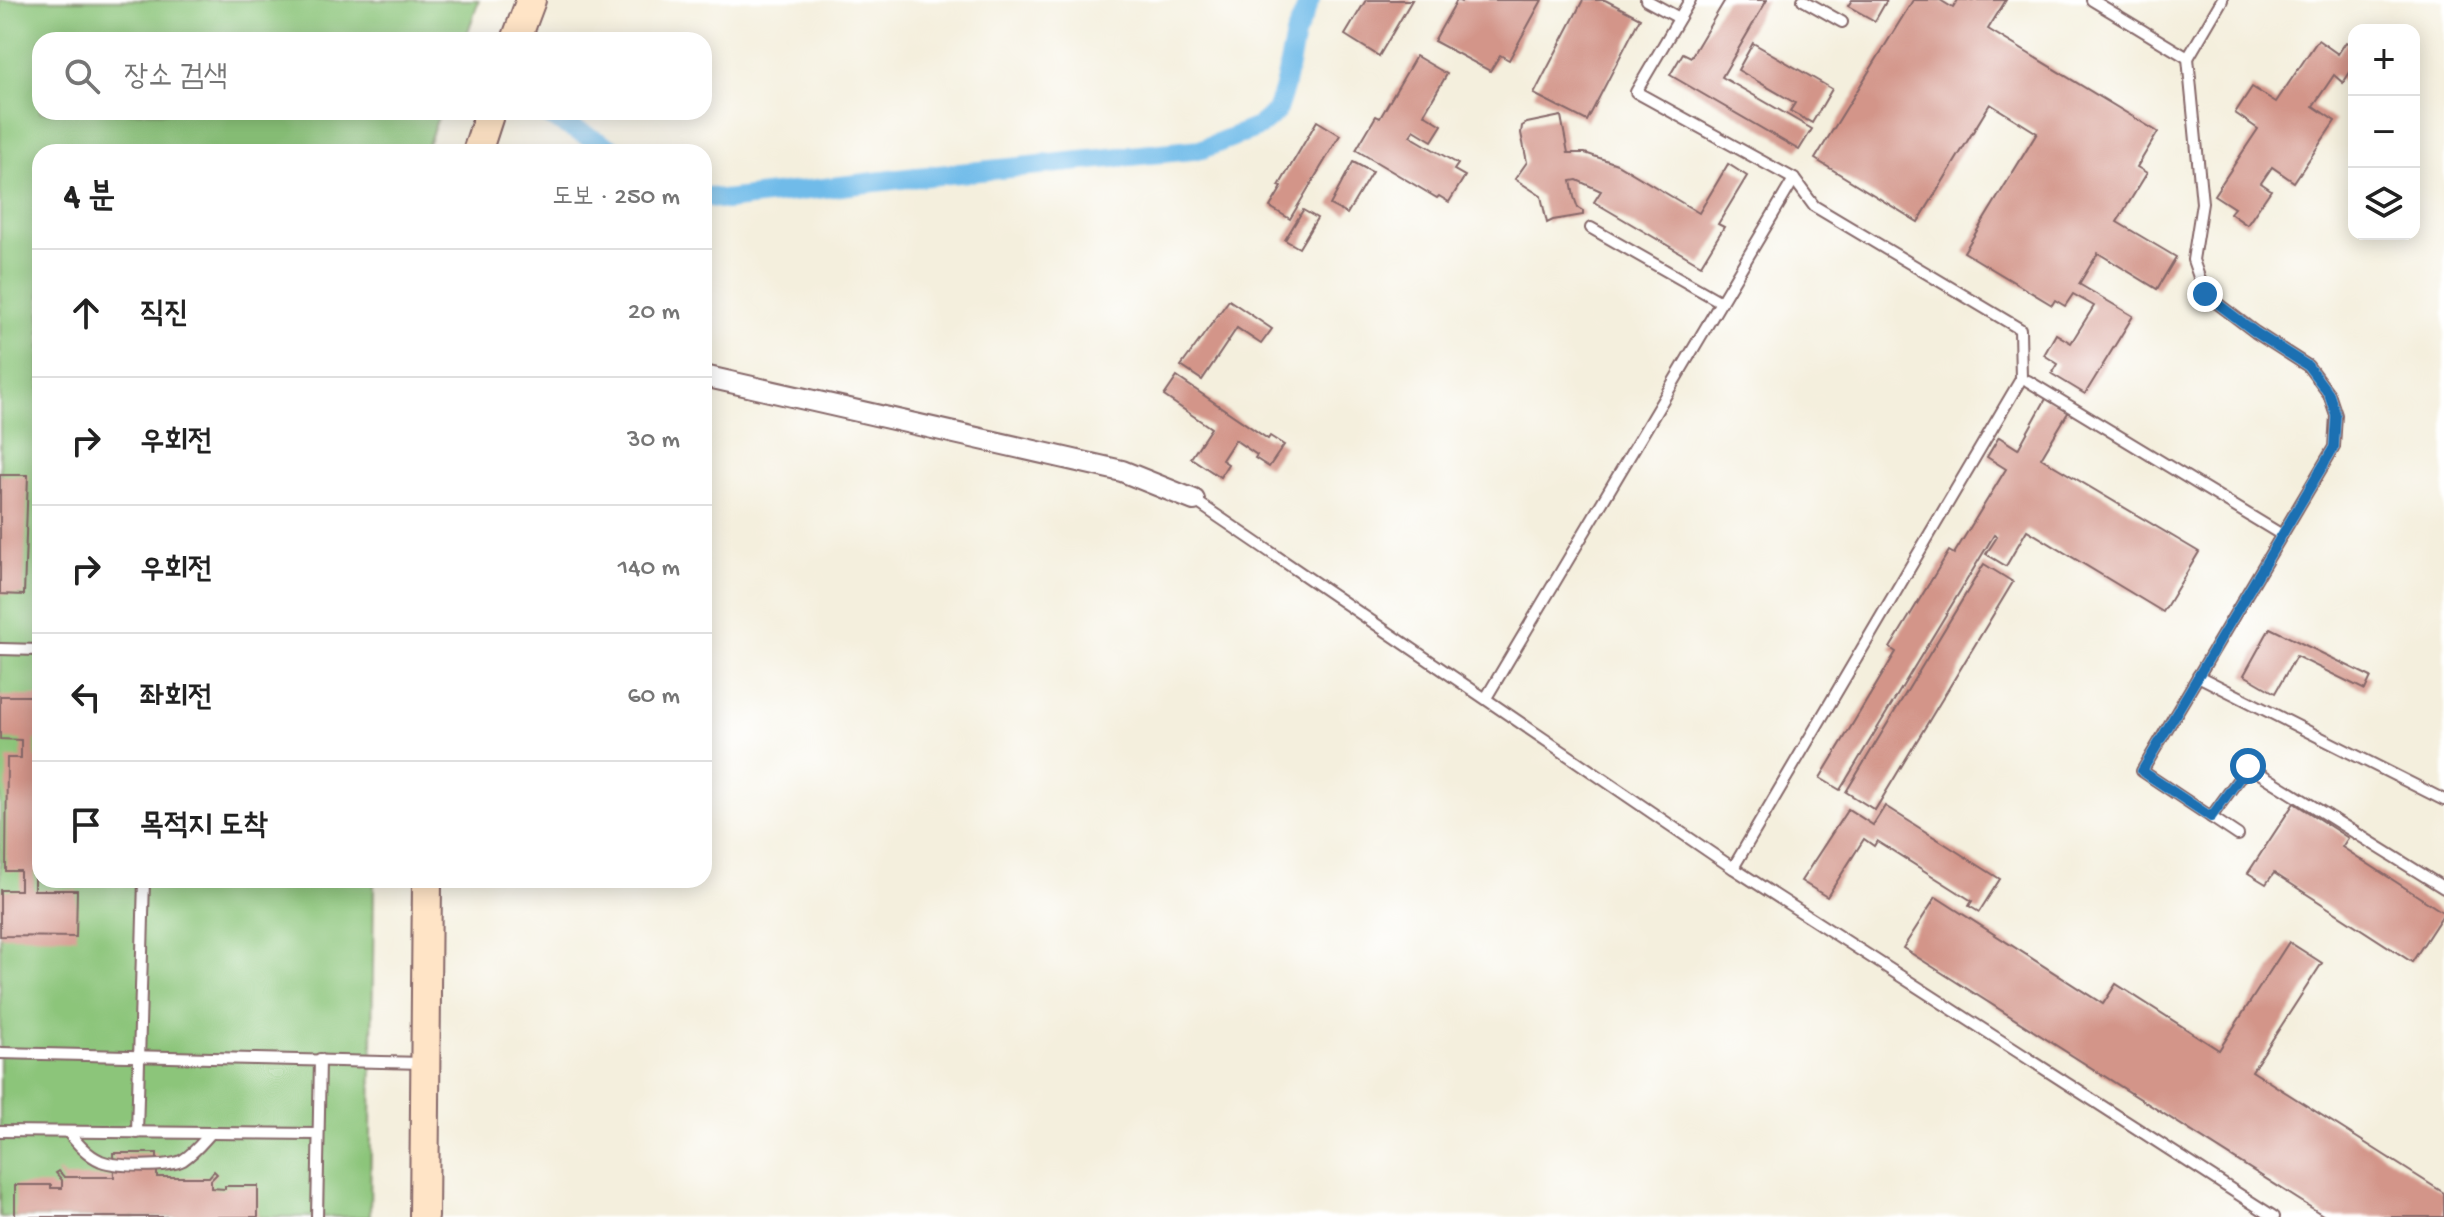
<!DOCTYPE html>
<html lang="ko">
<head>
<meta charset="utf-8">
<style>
	:root { --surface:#fff; --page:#f2f2f2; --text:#222; --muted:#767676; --line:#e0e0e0 }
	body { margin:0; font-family:"Gochi Hand","Poor Story",sans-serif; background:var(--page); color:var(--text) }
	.controls { position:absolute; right:24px; top:24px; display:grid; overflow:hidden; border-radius:16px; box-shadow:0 4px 20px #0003 }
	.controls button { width:72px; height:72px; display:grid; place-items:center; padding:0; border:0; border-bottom:2px solid var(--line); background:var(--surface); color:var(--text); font:40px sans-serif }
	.stop { position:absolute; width:24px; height:24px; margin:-18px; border:6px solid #1f6fb2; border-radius:50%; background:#fff }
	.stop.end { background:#1f6fb2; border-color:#fff; box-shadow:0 2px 8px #0008 }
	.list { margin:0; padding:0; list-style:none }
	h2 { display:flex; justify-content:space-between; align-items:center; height:104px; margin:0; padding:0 32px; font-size:34px }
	h2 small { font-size:26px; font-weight:400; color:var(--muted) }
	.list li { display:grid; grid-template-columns:52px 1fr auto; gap:24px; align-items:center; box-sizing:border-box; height:128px; padding:0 32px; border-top:2px solid var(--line) }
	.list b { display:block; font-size:30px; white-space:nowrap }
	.list em { font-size:26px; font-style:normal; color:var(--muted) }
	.icon { flex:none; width:44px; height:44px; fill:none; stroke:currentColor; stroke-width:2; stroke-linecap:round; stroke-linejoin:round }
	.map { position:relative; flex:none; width:2444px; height:1217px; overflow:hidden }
	.search { position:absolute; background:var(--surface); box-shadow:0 4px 20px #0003; left:32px; top:32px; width:680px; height:88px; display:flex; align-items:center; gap:20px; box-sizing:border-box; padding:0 28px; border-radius:24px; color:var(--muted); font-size:30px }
	.panel { position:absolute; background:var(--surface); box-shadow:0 4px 20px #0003; left:32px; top:144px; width:680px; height:744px; border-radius:24px }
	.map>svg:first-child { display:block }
	.green { fill:#8cc57a; stroke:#6b7252; stroke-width:2 }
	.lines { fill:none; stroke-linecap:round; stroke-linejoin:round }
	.canal { stroke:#70bbe9; stroke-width:20 }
	.building { fill:#d39589 }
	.lane-casing { stroke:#866869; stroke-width:14 }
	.street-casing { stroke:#866869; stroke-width:24 }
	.secondary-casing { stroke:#866869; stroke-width:32 }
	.lane { stroke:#fff; stroke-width:10 }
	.street { stroke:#fff; stroke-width:20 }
	.secondary { stroke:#ffe4c6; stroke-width:28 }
	.route { stroke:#1f6fb2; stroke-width:10 }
</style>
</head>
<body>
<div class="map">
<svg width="2444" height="1217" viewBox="0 0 2444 1217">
	<rect width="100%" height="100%" fill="#fff"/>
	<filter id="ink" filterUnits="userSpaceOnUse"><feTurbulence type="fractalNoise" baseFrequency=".0125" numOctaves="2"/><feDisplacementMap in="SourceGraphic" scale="16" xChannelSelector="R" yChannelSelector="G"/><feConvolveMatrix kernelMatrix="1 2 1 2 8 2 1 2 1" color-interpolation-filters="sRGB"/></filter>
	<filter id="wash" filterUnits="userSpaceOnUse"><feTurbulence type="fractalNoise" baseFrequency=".006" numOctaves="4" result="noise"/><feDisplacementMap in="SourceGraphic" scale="32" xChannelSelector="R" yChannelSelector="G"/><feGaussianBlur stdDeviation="1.8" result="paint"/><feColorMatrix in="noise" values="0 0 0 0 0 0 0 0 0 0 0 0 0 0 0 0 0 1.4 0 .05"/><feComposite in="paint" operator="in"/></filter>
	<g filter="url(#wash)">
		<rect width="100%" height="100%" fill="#f4efdd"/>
		<path class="green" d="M0 0H479L465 40H40V112H440L425 152H40V880H374L370 1217H0Z"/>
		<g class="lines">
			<g class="canal">
				<path d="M541 112 618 152"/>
				<path d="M704 196 725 200 908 178 1202 149 1258 127 1276 112 1284 88 1295 36 1310 0"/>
			</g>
		</g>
		<g id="blocks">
			<g class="building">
				<path d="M1366 0H1412L1379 56 1345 35Z"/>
				<path d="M1457 0 1461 2 1462 0H1542L1509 60 1500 55 1490 71 1434 41Z"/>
				<path d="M1583 0H1605L1640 18 1587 121 1534 94Z"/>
				<path d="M1725 0H1767L1722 77 1812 129 1799 150 1670 75 1683 53 1691 57Z"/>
				<path d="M1852 0H1887L1875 21 1848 6Z"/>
				<path d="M1913 0H1940L1953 8 1958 0H2006L1988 29 2158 132 2137 167 2147 173 2117 222 2176 257 2157 289 2098 253 2079 284 2133 316 2085 394 2052 374 2058 364 2044 355 2056 334 2071 343 2094 306 2073 294 2065 306 2055 300 2052 305 1964 252 2037 133 1990 104 1918 222 1815 159Z"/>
				<path d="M2318 40 2338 54 2346 42 2354 47V66L2343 83 2334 75 2313 106 2335 121 2294 182 2272 167 2261 183 2271 190 2247 225 2230 213 2234 208 2214 195 2258 129 2235 113 2252 87 2276 102Z"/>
				<path d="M1753 43 1832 89 1812 123 1790 111 1795 103 1738 70Z"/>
				<path d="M1416 56 1447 74 1424 114 1442 125 1432 141 1414 130 1410 136 1458 164 1454 170 1465 176 1449 202 1439 196 1437 198 1356 150 1376 116 1380 118Z"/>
				<path d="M1561 116 1568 153H1585L1617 164 1699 213 1728 164 1747 176 1718 224 1724 227 1701 265 1594 202 1601 191 1577 180 1571 181 1574 197 1578 208 1583 211V215L1553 220 1547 223 1541 196 1515 179 1527 162 1521 133 1522 126 1527 123Z"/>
				<path d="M1317 121 1340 135 1290 219 1270 207 1282 187 1279 186Z"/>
				<path d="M1353 162 1372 172 1347 214 1330 205Z"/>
				<path d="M1303 210 1317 218 1299 248 1285 240Z"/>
				<path d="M1229 300 1272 329 1261 344 1237 328 1202 380 1181 366Z"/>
				<path d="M1177 377 1268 439 1270 436 1284 445 1269 467 1255 458 1257 455 1235 440 1222 460 1228 464 1220 477 1191 458 1211 428 1164 396Z"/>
				<path d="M2047 397 2069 411 2041 458 2199 552 2163 612 2027 530 2006 566 1986 554 1997 537 1994 535 1840 790 1820 778 1896 652 1890 648 1949 551 1954 554 2006 469 1987 457 1999 437 2018 449Z"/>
				<path d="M0 475H28L24 595 0 594Z"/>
				<path d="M1984 564 2013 582 1875 810 1846 792Z"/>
				<path d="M2270 628 2371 677 2365 690 2296 656 2275 693 2244 675Z"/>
				<path d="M0 696H40V740H35V758H40V872H34V890H77L76 937 0 936V890H20V871H6L7 758H21V740L0 739Z"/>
				<path d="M2294 803 2348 838 2342 847 2444 913 2412 962 2274 873 2266 884 2248 873Z"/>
				<path d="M1885 806 2000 879 1979 912 1969 906 1972 901 1877 841 1874 846 1864 839 1827 897 1801 881 1848 809 1873 825Z"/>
				<path d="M1936 897 2103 1004 2116 984 2219 1050 2289 942 2322 963 2252 1071 2444 1193V1217H2326L1903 948Z"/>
				<path d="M113 1153H157V1177H209L214 1171 217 1174 211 1180V1188L225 1189V1186H258V1217H15V1185H51V1188H62V1180L56 1173 59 1171 64 1177H114Z"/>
			</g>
		</g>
	</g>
	<g filter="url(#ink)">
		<use href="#blocks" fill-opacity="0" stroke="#866869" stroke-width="2"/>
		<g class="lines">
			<defs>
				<g id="lane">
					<path d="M1646 0 1679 18"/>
					<path d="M1690 0 1636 92 1794 179 1814 206 2020 329 2021 379 1733 868"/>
					<path d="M1803 0 1842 22"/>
					<path d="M2092 0 2188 58 2222 0"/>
					<path d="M2188 58 2202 203 2193 260 2205 294 2255 332 2308 366 2329 394 2336 415 2334 447 2142 771 2238 835"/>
					<path d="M1591 228 1721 302"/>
					<path d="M2028 381 2282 535"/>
					<path d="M1194 500 1733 868 2274 1217"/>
					<path d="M0 649 40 650"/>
					<path d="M2198 676 2444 800"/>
					<path d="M1486 698 1794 179"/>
					<path d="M2211 817 2248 766 2444 888"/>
					<path d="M0 1053 424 1063"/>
					<path d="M0 1131 317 1134"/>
					<path d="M68 1132C77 1143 87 1155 101 1161 117 1167 168 1168 183 1160 194 1153 201 1144 210 1134"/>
					<path d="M137 1133 144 880"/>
					<path d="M317 1217 320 1059"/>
				</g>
				<path id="street" d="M704 376 1122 471 1194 500"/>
				<g id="secondary">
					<path d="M516 40 531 0"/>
					<path d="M477 152 490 112"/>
					<path d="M424 1217 427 880"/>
				</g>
			</defs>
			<use href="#lane" class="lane-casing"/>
			<use href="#street" class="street-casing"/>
			<use href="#secondary" class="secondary-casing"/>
			<use href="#lane" class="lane"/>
			<use href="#street" class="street"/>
			<use href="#secondary" class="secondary"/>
		</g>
	</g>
	<g class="lines" filter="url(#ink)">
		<path class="route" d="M2205 294 2255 332 2308 366 2329 394 2336 415 2334 447 2142 771 2211 817 2248 766"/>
	</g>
</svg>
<div class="controls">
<button>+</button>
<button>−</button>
<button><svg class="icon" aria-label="layers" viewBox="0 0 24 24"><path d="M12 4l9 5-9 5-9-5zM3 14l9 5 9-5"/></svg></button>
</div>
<div class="stop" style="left:2248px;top:766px"></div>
<div class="stop end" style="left:2205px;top:294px"></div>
<div class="search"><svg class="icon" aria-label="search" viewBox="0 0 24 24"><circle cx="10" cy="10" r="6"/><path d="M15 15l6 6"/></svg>장소 검색</div>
<section class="panel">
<h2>4 분<small>도보 · 250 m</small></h2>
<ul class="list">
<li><svg class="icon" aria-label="ahead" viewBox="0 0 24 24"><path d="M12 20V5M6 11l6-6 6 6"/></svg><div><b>직진</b></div><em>20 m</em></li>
<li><svg class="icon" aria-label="right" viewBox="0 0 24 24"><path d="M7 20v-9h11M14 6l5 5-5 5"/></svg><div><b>우회전</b></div><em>30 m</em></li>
<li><svg class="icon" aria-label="right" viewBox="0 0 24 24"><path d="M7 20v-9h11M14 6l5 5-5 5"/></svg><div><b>우회전</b></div><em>140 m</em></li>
<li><svg class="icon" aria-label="left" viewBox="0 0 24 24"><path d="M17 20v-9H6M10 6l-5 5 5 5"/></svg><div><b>좌회전</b></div><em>60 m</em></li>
<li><svg class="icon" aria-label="arrive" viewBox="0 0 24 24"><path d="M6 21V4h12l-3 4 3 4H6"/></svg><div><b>목적지 도착</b></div></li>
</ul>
</section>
</div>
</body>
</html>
